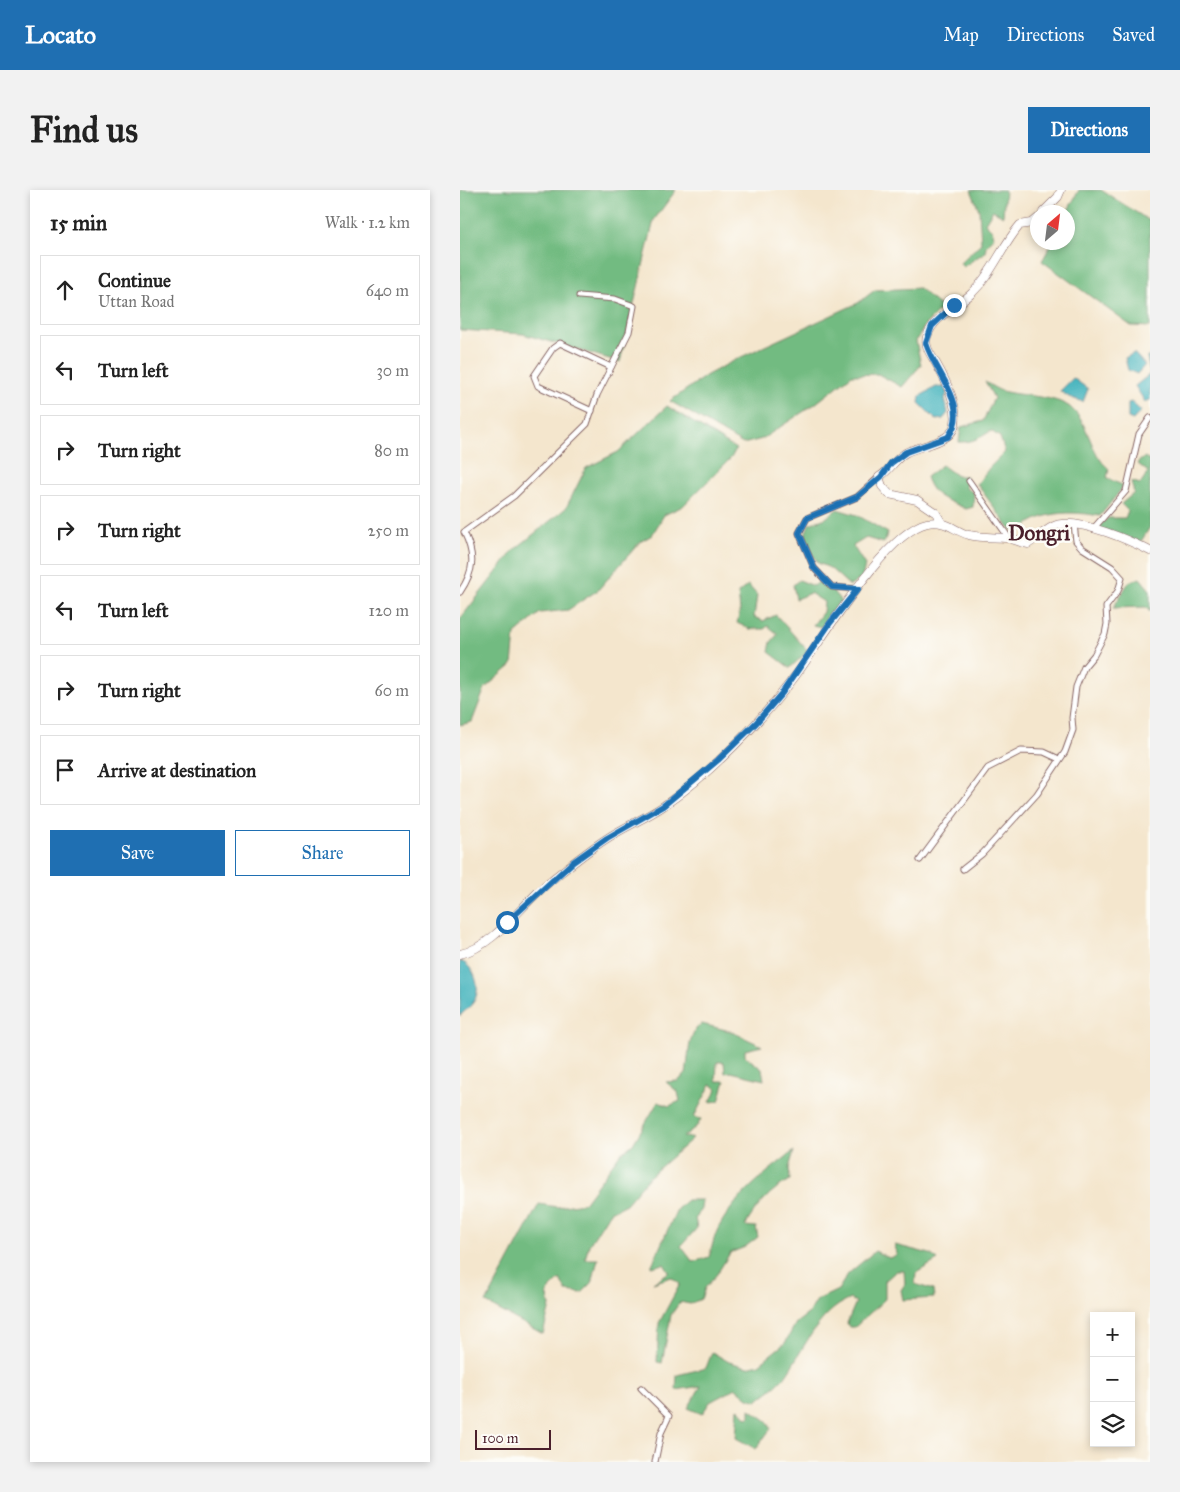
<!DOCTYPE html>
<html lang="en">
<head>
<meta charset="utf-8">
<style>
	:root { --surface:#fff; --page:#f2f2f2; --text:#222; --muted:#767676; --line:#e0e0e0; --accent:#1f6fb2 }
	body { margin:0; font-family:"IM FELL Great Primer",serif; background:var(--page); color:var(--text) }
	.controls { position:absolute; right:15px; bottom:15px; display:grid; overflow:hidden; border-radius:0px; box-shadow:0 2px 8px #0003 }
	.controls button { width:45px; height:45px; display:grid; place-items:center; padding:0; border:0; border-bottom:1px solid var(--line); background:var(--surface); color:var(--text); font:25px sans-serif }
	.compass { position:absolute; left:570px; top:15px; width:45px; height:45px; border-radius:50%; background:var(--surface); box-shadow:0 2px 8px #0003; rotate:28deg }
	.scale { position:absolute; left:15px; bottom:12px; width:76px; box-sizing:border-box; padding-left:5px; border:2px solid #4a1f2b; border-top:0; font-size:14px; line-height:18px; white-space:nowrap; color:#4a1f2b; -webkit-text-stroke:4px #fdfcf7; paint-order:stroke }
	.stop { position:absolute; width:15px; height:15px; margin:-11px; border:4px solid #1f6fb2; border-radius:50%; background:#fff }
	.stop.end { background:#1f6fb2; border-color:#fff; box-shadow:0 1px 5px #0008 }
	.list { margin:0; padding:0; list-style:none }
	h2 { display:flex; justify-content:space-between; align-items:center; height:65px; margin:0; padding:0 20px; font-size:21px }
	h2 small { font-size:16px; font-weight:400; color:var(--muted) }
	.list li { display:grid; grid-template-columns:32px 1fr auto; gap:15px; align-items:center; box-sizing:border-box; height:70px; margin:0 10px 10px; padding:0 10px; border:1px solid var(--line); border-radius:0px }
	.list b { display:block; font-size:19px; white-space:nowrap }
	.list p { margin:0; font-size:16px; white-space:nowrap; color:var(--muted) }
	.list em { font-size:16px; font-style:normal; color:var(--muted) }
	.actions { display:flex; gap:10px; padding:15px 20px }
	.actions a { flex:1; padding:11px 0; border:1px solid var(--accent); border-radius:0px; text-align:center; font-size:18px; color:var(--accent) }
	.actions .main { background:var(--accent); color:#fff }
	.icon { flex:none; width:28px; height:28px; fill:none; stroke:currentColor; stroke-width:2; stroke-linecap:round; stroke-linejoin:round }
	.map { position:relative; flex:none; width:690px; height:1272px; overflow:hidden; border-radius:0px }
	header { display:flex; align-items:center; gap:30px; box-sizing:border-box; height:70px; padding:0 25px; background:var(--accent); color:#fff }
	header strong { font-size:24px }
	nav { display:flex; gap:28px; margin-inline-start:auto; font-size:18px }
	.intro { display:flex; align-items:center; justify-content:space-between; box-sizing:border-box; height:120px; padding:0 30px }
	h1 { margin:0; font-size:35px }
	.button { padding:12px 22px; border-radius:0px; background:var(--accent); color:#fff; font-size:18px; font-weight:700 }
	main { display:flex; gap:30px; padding:0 30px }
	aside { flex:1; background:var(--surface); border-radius:0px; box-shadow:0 2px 8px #0003 }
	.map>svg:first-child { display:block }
	.forest { fill:#72bb81; stroke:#5e6d56 }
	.water { fill:#44b4bd; stroke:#476a74 }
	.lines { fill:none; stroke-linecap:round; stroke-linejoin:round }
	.street-casing { stroke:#866564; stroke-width:7 }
	.secondary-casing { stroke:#866564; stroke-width:9 }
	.street { stroke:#fff; stroke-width:5 }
	.secondary { stroke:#fff; stroke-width:8 }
	.route { stroke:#1f6fb2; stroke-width:6 }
	.labels { text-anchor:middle; stroke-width:5; stroke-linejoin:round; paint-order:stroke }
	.quarter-label { font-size:21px; font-weight:bold; fill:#4a1f2b; stroke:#fdfcf7 }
</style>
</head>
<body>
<header>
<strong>Locato</strong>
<nav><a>Map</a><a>Directions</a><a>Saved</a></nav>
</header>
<div class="intro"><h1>Find us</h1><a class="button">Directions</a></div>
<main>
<aside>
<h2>15 min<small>Walk · 1.2 km</small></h2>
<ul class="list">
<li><svg class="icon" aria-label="ahead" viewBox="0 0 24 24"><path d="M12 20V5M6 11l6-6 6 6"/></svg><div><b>Continue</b><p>Uttan Road</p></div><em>640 m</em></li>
<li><svg class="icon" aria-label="left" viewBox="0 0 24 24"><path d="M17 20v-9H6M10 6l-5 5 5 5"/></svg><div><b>Turn left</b></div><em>30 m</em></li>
<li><svg class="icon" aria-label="right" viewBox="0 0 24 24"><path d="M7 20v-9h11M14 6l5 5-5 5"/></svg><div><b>Turn right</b></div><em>80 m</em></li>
<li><svg class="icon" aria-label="right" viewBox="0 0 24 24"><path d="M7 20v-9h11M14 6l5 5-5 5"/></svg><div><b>Turn right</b></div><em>250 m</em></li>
<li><svg class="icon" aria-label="left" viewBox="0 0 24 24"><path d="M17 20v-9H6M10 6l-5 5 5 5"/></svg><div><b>Turn left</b></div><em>120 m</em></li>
<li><svg class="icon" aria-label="right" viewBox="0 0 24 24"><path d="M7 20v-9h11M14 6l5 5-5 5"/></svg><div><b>Turn right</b></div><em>60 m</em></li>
<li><svg class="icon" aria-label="arrive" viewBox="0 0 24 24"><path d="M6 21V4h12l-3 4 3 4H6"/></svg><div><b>Arrive at destination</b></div></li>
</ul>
<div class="actions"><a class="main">Save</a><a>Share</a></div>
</aside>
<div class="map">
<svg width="690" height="1272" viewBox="0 0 690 1272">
	<rect width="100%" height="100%" fill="#fdfcf7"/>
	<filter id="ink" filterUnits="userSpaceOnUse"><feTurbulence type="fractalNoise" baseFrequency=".02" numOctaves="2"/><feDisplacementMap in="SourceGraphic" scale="10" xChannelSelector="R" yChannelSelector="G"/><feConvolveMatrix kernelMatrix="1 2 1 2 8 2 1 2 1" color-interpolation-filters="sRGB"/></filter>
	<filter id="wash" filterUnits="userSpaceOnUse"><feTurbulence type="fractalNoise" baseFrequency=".0096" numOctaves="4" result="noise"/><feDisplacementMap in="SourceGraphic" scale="20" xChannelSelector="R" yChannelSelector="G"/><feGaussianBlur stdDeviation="1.12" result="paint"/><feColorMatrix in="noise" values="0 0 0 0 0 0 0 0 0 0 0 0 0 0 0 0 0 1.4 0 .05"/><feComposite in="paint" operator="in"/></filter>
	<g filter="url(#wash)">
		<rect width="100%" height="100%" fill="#f4e6cd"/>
		<g class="forest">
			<path d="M0 0H216L194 30 160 172 63 144 0 140Z"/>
			<path d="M511 0H545L543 26 533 20 525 33 532 40 534 46 526 56 525 62 503 77 500 73 521 53 519 20Z"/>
			<path d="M619 0H641L690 31V137L671 136 582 71 592 53 608 52 607 22Z"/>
			<path d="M459 98 482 118 466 134 456 151 461 175 442 197 418 184 392 185 355 214 302 249 283 254 210 211 247 185 279 168 398 113 415 100Z"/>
			<path d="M525 192C532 196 539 201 546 202 563 206 596 206 610 217 630 233 629 263 649 279L647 288 664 296 640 326C612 321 580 320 559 342L549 338 517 294 530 277 545 262 540 247 531 241C521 247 512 253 499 252L501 237 523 231 534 208Z"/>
			<path d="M207 216 276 259 271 268 223 316 204 325 192 345 180 352 138 400 108 420 80 423 55 444 52 475 25 498 12 532 0 535V429L54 360 106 318 126 278 158 262Z"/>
			<path d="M685 267 690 271V337L680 353 636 338 648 328H665L668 321 661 314 674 303 671 291 680 294 688 282 677 273Z"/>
			<path d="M482 275 497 286H506V298L514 303 513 317 506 319C487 309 473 309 466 287Z"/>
			<path d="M377 319 397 325 428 343 423 353 406 348 393 356 405 375 402 388 390 396 370 378 358 373 350 360 345 345 349 334 366 328Z"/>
			<path d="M680 388 690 400V422L686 417 653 418 669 392Z"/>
			<path d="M362 389 382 412 361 437 353 435 363 422 364 412 350 403 336 409 333 395 339 390 354 396Z"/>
			<path d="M288 395 297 405 294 427 303 431 316 425 348 461 330 478 309 462 311 452 318 444 308 436 304 439H290L277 433 280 421 278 403Z"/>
			<path d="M242 834 270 841 302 856 285 860V866L302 879 304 890 271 882 265 883 264 872H257L256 891H265L259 911 250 912 257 899 251 894 234 927 241 929 237 936 223 947 233 948 189 987 166 1014 150 1022 129 1055 125 1069H138L132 1093 122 1103 106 1101 100 1089 87 1102 90 1116 83 1144 26 1113 79 1014 97 1017 124 1013 160 964 173 954 198 912 209 916 220 911 218 902 206 892 218 891 226 884C229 869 227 841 242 834Z"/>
			<path d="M334 961 329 978 330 990C310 1000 296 1017 285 1036L296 1037 298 1047 285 1057 270 1063 257 1084 245 1098 241 1109 230 1114 220 1112 211 1125 202 1173 197 1172 199 1133 220 1094 211 1087 193 1093 209 1082 204 1074 191 1077 217 1019 227 1010H242L241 1019 235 1028 237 1038 221 1056 233 1072 249 1067C252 1059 253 1049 257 1041 272 1009 306 982 334 961Z"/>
			<path d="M435 1055 470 1064 478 1070 456 1083 455 1094 473 1100 474 1108 443 1110 441 1100 445 1094 444 1081H436L425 1091V1109L395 1137H389L387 1133 396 1112 390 1109C358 1122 344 1159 326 1185 319 1195 306 1203 297 1211L288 1208 276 1198 250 1212 242 1224 228 1218 241 1196 216 1200 217 1185 246 1178 252 1162 269 1172 287 1177 299 1174 325 1153 336 1133 349 1123 357 1110 378 1100 388 1084 415 1061 429 1068 437 1065Z"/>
			<path d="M278 1218 287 1228 290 1227V1219L307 1231 311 1238 296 1259 276 1248Z"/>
		</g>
		<g class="water">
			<path d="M674 163 685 175 677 184 668 180 665 168Z"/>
			<path d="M687 167H690V210L685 212 675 196 690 184Z"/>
			<path d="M613 188 628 199 623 212 609 207 600 201Z"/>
			<path d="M476 197H484L487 203 485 209 488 223 483 229 476 230 459 213 460 206Z"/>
			<path d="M671 212 681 221 673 230 668 228V213Z"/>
			<path d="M0 771C14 775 22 798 14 811 11 817 4 821 0 826Z"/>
		</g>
	</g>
	<g filter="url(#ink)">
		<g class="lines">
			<defs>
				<g id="street">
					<path d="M132 221 78 196 74 186 93 158 100 153 151 177"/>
					<path d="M509 291 549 348"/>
					<path d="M633 339 666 301 679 244 690 228"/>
					<path d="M397 399 372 397 354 378 339 343 347 328 397 307 419 287"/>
					<path d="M0 402C15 380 15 365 4 342L54 306 127 234 137 205 169 142 174 116 155 109 119 106"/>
					<path d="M460 670 528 578 561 561 584 562 599 569"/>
					<path d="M503 679 522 664 577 604 605 562 613 540 612 528 616 497 624 477 634 465 645 444 647 434 646 417 658 401 662 388 652 377 622 358 616 351 614 334"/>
					<path d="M181 1198 209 1226 201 1243 195 1272"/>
				</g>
				<g id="secondary">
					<path d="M583 22 598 7 601 0"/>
					<path d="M482 333 476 323 457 310 429 304 422 296 419 287C430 281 435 268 447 262 460 256 474 255 486 247 508 233 486 191 477 175 472 166 464 157 467 147 473 126 498 117 512 103 532 84 542 56 560 35L572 33 578 28"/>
					<path d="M0 764C34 757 62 714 89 692 108 677 126 662 146 649 164 637 184 629 202 617 249 585 302 531 336 485 362 450 426 342 467 333 486 329 494 341 509 345 522 348 534 347 547 348 554 349 561 353 568 354 578 348 590 335 601 334 625 331 669 350 690 361"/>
				</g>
			</defs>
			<use href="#street" class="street-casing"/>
			<use href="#secondary" class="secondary-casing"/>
			<use href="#street" class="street"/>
			<use href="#secondary" class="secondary"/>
		</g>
	</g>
	<g class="lines" filter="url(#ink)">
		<path class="route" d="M47 732 113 672 147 648 203 616 258 570 296 533 322 503 370 433 398 399 372 397 354 378 339 343 347 328 397 307 421 287 431 273 446 262 488 247C512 216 474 182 466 153L472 136 494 115"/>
	</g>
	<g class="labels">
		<g class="quarter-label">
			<text x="579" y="350">Dongri</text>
		</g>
	</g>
</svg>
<div class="controls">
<button>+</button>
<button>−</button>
<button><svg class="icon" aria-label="layers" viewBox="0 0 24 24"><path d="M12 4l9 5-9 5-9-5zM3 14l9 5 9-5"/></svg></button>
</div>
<svg class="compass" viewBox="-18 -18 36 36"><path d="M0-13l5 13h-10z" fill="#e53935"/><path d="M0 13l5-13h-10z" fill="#767676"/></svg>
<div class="scale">100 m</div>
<div class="stop" style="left:47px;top:732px"></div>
<div class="stop end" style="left:494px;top:115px"></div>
</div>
</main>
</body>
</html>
